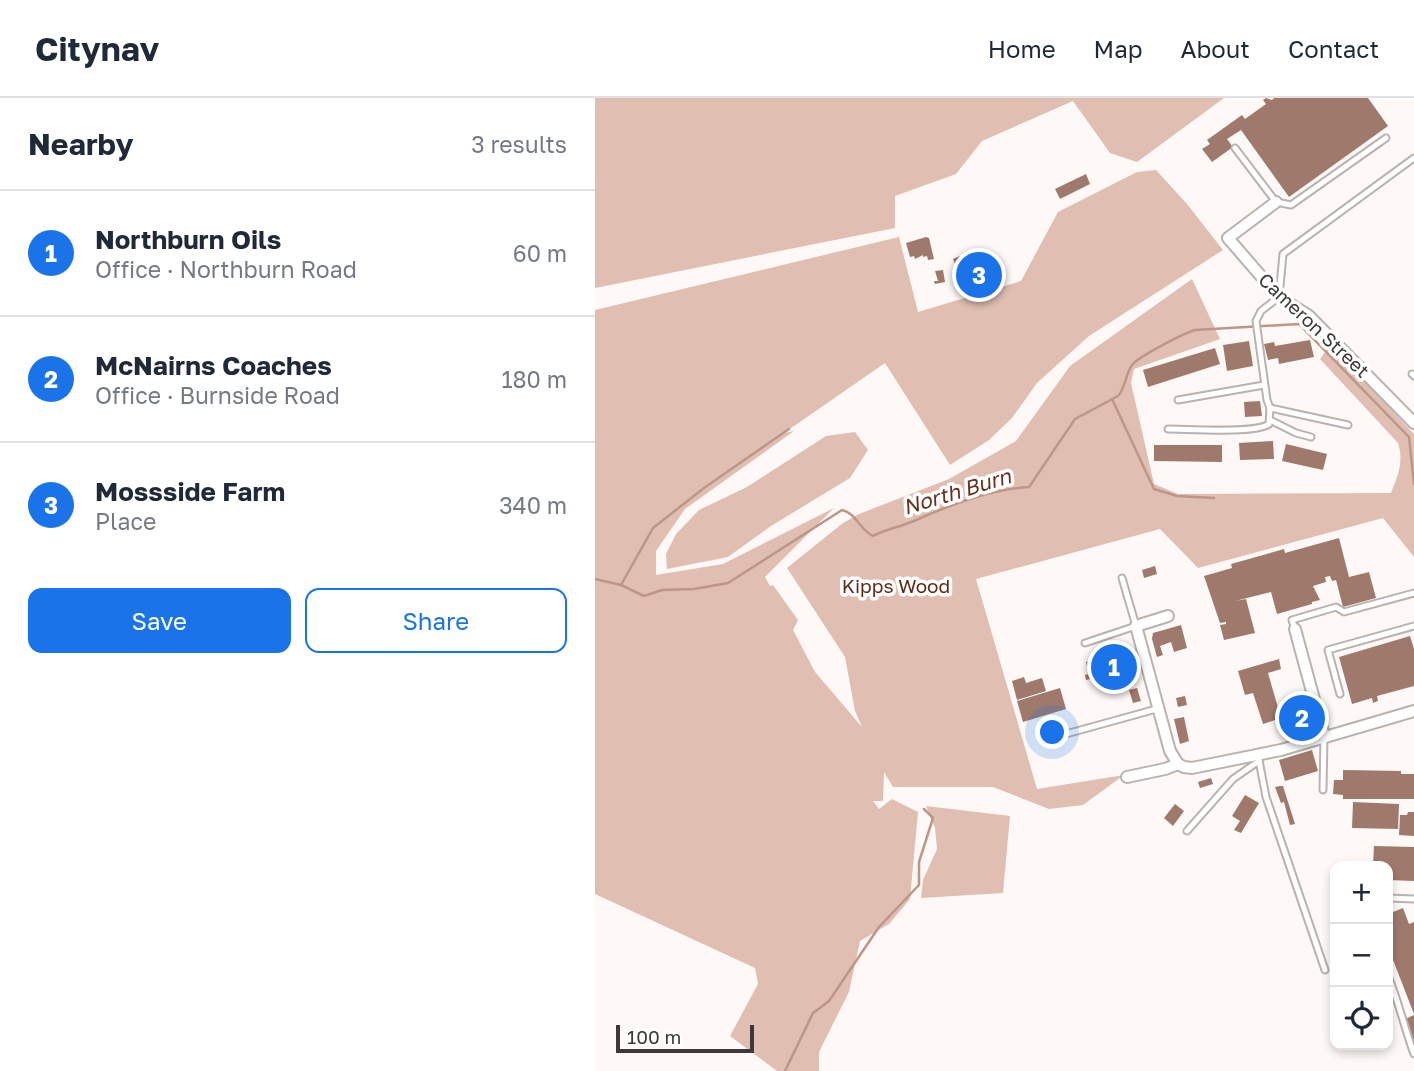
<!DOCTYPE html>
<html lang="en">
<head>
<meta charset="utf-8">
<style>
	:root { --surface:#fff; --page:#f2f2f3; --text:#1f2937; --muted:#747a83; --line:#e0e1e3; --accent:#1a73e8 }
	body { margin:0; font-family:"Golos Text",sans-serif; background:var(--page); color:var(--text) }
	.controls { position:absolute; right:21px; bottom:21px; display:grid; overflow:hidden; border-radius:14px; box-shadow:0 4px 10px #0003 }
	.controls button { width:63px; height:63px; display:grid; place-items:center; padding:0; border:0; border-bottom:2px solid var(--line); background:var(--surface); color:var(--text); font:35px sans-serif }
	.scale { position:absolute; left:21px; bottom:18px; width:138px; box-sizing:border-box; padding-left:7px; border:4px solid #3c3938; border-top:0; font-size:19px; line-height:24px; white-space:nowrap; color:#3c3938; -webkit-text-stroke:5px #fff; paint-order:stroke }
	.you { position:absolute; left:458px; top:635px; width:24px; height:24px; margin:-18px; border:5px solid #fff; border-radius:50%; background:#1a73e8; box-shadow:0 0 0 10px #1a73e833 }
	.badge { display:grid; place-items:center; width:46px; height:46px; border-radius:50%; background:var(--accent); color:#fff; font-size:23px; font-weight:700 }
	.pin { position:absolute; translate:-50% -50%; border:4px solid #fff; box-shadow:0 2px 7px #0006 }
	.list { margin:0; padding:0; list-style:none }
	h2 { display:flex; justify-content:space-between; align-items:center; height:91px; margin:0; padding:0 28px; font-size:30px }
	h2 small { font-size:23px; font-weight:400; color:var(--muted) }
	.list li { display:grid; grid-template-columns:46px 1fr auto; gap:21px; align-items:center; box-sizing:border-box; height:126px; padding:0 28px; border-top:2px solid var(--line) }
	.list b { display:block; font-size:26px; white-space:nowrap }
	.list p { margin:0; font-size:23px; white-space:nowrap; color:var(--muted) }
	.list em { font-size:23px; font-style:normal; color:var(--muted) }
	.actions { display:flex; gap:14px; padding:21px 28px }
	.actions a { flex:1; padding:16px 0; border:2px solid var(--accent); border-radius:14px; text-align:center; font-size:24px; color:var(--accent) }
	.actions .main { background:var(--accent); color:#fff }
	.icon { flex:none; width:38px; height:38px; fill:none; stroke:currentColor; stroke-width:2; stroke-linecap:round; stroke-linejoin:round }
	.map { position:relative; flex:none; width:819px; height:973px; overflow:hidden }
	header { display:flex; align-items:center; gap:42px; box-sizing:border-box; height:98px; padding:0 35px; background:var(--surface); border-bottom:2px solid var(--line) }
	header strong { font-size:33px }
	nav { display:flex; gap:38px; margin-inline-start:auto; font-size:24px }
	main { display:flex }
	aside { flex:1; background:var(--surface) }
	.map>svg:first-child { display:block }
	.green { fill:#e0beb2 }
	.lines { fill:none; stroke-linecap:round; stroke-linejoin:round }
	.stream { stroke:#bd9688; stroke-width:2.5 }
	.building { fill:#9f796c }
	.lane-casing { stroke:#b9b2af; stroke-width:9 }
	.street-casing { stroke:#b9b2af; stroke-width:14 }
	.lane { stroke:#fff; stroke-width:5 }
	.street { stroke:#fff; stroke-width:10 }
	.labels { text-anchor:middle; stroke-width:7; stroke-linejoin:round; paint-order:stroke }
	.street-label { font-size:19px; fill:#3c3938; stroke:#fff }
	.park-label { font-size:19px; fill:#5e2a18; stroke:#fff }
	.water-label { font-size:21px; font-style:italic; fill:#65311e; stroke:#fff }
</style>
</head>
<body>
<header>
<strong>Citynav</strong>
<nav><a>Home</a><a>Map</a><a>About</a><a>Contact</a></nav>
</header>
<main>
<aside>
<h2>Nearby<small>3 results</small></h2>
<ul class="list">
<li><span class="badge">1</span><div><b>Northburn Oils</b><p>Office · Northburn Road</p></div><em>60 m</em></li>
<li><span class="badge">2</span><div><b>McNairns Coaches</b><p>Office · Burnside Road</p></div><em>180 m</em></li>
<li><span class="badge">3</span><div><b>Mossside Farm</b><p>Place</p></div><em>340 m</em></li>
</ul>
<div class="actions"><a class="main">Save</a><a>Share</a></div>
</aside>
<div class="map">
<svg width="819" height="973" viewBox="0 0 819 973">
	<rect width="100%" height="100%" fill="#fef9f7"/>
	<g class="green">
		<path d="M0 0H629L542 64 515 55 478 3 387 43 361 76 300 98V130L0 190Z"/>
		<path d="M561 72 592 106 628 152 494 238 442 285 417 320 394 342 355 367 290 265 189 335 199 333 90 411 61 453V477L128 466 239 410 170 479 175 488 178 487 203 522 198 532 220 574 267 629 260 613 250 559 192 470 248 425 264 416 354 381 421 343 475 268 597 181 625 241 539 271 536 285 559 386 583 396 796 395C803 377 809 364 803 345L725 261 735 247 819 336V459L788 420 603 470 565 431 381 481 442 691 529 677 488 707 454 711 398 689H298L289 674 288 703H278L284 711 297 701 323 714 315 801 294 826 265 843 254 894 224 954V973H182L135 938 163 886 160 870 0 796V212L304 139 323 214 426 183 463 114 542 74Z"/>
		<path d="M260 334 273 352 255 380 176 428 133 459 72 471 71 456 81 436 104 412 152 389 231 338Z"/>
		<path d="M331 708 415 718 408 795 326 800 328 782 342 751 340 730Z"/>
	</g>
	<g class="lines">
		<g class="stream">
			<path d="M517 301 559 391 582 398 619 400"/>
			<path d="M0 481 26 487 49 498 67 492 99 491 133 485 247 412C261 415 265 432 278 438 291 431 305 429 319 423 355 407 395 391 434 389L480 321 523 298C531 289 530 277 537 267 543 259 589 235 600 232L704 226 814 339 819 386"/>
			<path d="M26 487 58 430 109 390 194 331"/>
			<path d="M190 973 218 915 234 903 284 829 324 787V764L338 720 329 711"/>
		</g>
	</g>
	<g class="building">
		<path d="M671 0 677 2 679 0H773L793 28 694 99 646 32 632 41 638 49 617 64 607 51 615 46 612 42 647 17 650 21 671 6 668 2Z"/>
		<path d="M491 76 495 86 465 101 460 91Z"/>
		<path d="M331 139 334 140 339 161 333 162 332 158 328 159V157L320 161 319 158 315 159 311 145Z"/>
		<path d="M398 156 402 169 396 171 392 158Z"/>
		<path d="M365 158 370 170 363 173 358 161Z"/>
		<path d="M381 169 383 176 397 171 400 181 369 190 366 181 370 179 368 173Z"/>
		<path d="M348 172 350 184 340 186 339 183H343L340 173Z"/>
		<path d="M715 242 719 259 684 266 683 260 673 262 669 246 679 244 680 248Z"/>
		<path d="M654 243 658 268 632 273 628 247Z"/>
		<path d="M620 250 625 266 553 289 548 272Z"/>
		<path d="M665 303 667 318 650 319 649 304Z"/>
		<path d="M678 343 679 361 645 362 644 345Z"/>
		<path d="M691 346 732 356 728 372 687 363Z"/>
		<path d="M559 347H627V364L559 363Z"/>
		<path d="M744 440 754 479 774 474 781 500 748 509 741 482 737 483 735 478 730 479 731 484 718 488 725 502 717 504V506L682 516 676 494 640 503 651 501 660 535 629 542 625 527 631 526V524L625 525 609 478 637 470 636 466 689 451 690 455Z"/>
		<path d="M560 468 562 476 549 480 547 472Z"/>
		<path d="M586 527 592 550 579 554 576 544 565 548 568 557 562 559 557 541 558 535Z"/>
		<path d="M815 538 819 551V588L782 598 783 603 778 605 777 600 757 606 744 559Z"/>
		<path d="M524 556 528 573 491 582 490 577 494 576 491 564Z"/>
		<path d="M684 561 686 571 673 575 686 620 668 626 658 595 650 597 643 573Z"/>
		<path d="M429 579 431 585 447 580 451 593 422 602 417 583Z"/>
		<path d="M465 590 471 611 428 624 422 603Z"/>
		<path d="M542 590 546 603 538 605 534 592Z"/>
		<path d="M590 598 592 607 583 609 581 600Z"/>
		<path d="M708 608 714 629 705 631 700 610Z"/>
		<path d="M589 619 594 643 585 646 579 621Z"/>
		<path d="M717 652 723 673 690 683 684 662Z"/>
		<path d="M748 672 806 673V676H819V701H748V697L738 696 739 682H748Z"/>
		<path d="M616 680 618 686 605 690 603 684Z"/>
		<path d="M685 688H688L700 726 695 727 689 704 686 705 680 689Z"/>
		<path d="M650 697 664 705 646 735 639 732 645 723 637 718Z"/>
		<path d="M758 704 804 706 803 731 757 730Z"/>
		<path d="M580 706 589 713 578 728 569 720Z"/>
		<path d="M813 714H819V738L804 737 805 717H812Z"/>
		<path d="M779 748 819 749V783L793 782V768H778Z"/>
		<path d="M808 810 814 826 819 824V916L793 849V816Z"/>
		<path d="M819 917V943L810 921Z"/>
	</g>
	<g class="lines">
		<defs>
			<g id="lane">
				<path d="M640 50 681 104 696 107 791 40"/>
				<path d="M817 276 819 278"/>
				<path d="M583 302 669 287"/>
				<path d="M675 310 753 327"/>
				<path d="M675 322 701 335 716 339"/>
				<path d="M573 331C593 331 660 336 674 326L675 310 672 302 661 223 666 213 684 199 688 156 819 60"/>
				<path d="M700 531 697 522 741 509 749 514 819 495"/>
				<path d="M490 545 541 528 527 480"/>
				<path d="M745 596 733 552 819 528"/>
				<path d="M471 636 565 610"/>
				<path d="M663 657 671 699 730 872"/>
				<path d="M728 692 729 638"/>
				<path d="M592 733 638 681 664 663"/>
				<path d="M793 800 819 801"/>
				<path d="M793 878C804 904 809 929 819 956"/>
			</g>
			<g id="street">
				<path d="M681 104 633 140 684 199 714 218 819 325"/>
				<path d="M573 518 541 528 575 653 583 666"/>
				<path d="M700 531 729 638"/>
				<path d="M532 679 570 671 583 666 589 669 597 670 686 652 819 613"/>
			</g>
		</defs>
		<use href="#lane" class="lane-casing"/>
		<use href="#street" class="street-casing"/>
		<use href="#lane" class="lane"/>
		<use href="#street" class="street"/>
	</g>
	<g class="labels">
		<g class="street-label">
			<text transform="translate(719 227) rotate(43)" y="7">Cameron Street</text>
		</g>
		<g class="park-label">
			<text x="301" y="495">Kipps Wood</text>
		</g>
		<g class="water-label">
			<text transform="translate(362 394) rotate(-17)" y="7">North Burn</text>
		</g>
	</g>
</svg>
<div class="controls">
<button>+</button>
<button>−</button>
<button><svg class="icon" aria-label="locate" viewBox="0 0 24 24"><circle cx="12" cy="12" r="6"/><path d="M12 2v4M12 18v4M2 12h4M18 12h4"/></svg></button>
</div>
<div class="scale">100 m</div>
<div class="you"></div>
<div class="pin badge" style="left:519px;top:569px">1</div>
<div class="pin badge" style="left:707px;top:620px">2</div>
<div class="pin badge" style="left:384px;top:177px">3</div>
</div>
</main>
</body>
</html>
